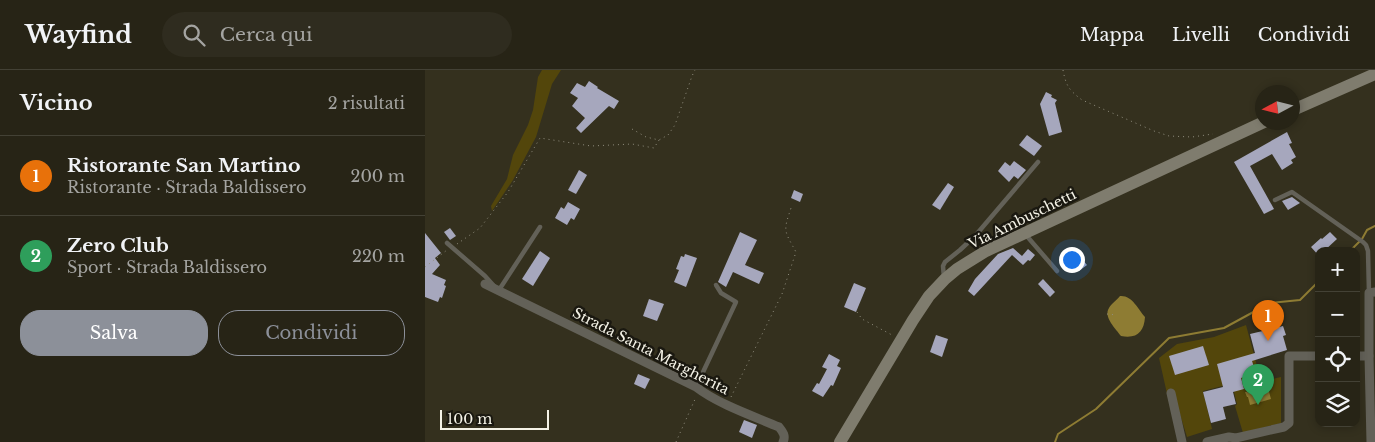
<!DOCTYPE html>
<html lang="it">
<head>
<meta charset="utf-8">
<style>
	:root { --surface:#272416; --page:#2f2c1f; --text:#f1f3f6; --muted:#a4a4a1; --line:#434135; --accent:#8c9099 }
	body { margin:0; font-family:"Libre Baskerville",serif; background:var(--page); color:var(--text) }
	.controls { position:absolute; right:15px; bottom:15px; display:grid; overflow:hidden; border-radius:10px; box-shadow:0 2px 8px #0003 }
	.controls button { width:45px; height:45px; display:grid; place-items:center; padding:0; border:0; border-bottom:1px solid var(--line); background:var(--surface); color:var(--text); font:25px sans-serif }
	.compass { position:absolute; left:830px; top:15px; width:45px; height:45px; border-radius:50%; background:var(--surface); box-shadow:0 2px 8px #0003; rotate:263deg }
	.scale { position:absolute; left:15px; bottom:12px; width:109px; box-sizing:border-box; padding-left:5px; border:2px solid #f4f2e6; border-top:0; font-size:14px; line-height:18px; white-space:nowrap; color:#f4f2e6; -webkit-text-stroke:4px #1a1810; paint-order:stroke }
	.you { position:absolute; left:646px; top:189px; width:18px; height:18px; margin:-12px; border:4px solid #fff; border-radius:50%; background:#1a73e8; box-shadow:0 0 0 8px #1a73e833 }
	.badge { display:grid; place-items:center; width:32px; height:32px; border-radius:50%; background:var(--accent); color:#fff; font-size:16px; font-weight:700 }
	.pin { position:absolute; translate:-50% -41px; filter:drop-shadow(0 1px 2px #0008) }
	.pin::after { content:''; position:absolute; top:26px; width:18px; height:15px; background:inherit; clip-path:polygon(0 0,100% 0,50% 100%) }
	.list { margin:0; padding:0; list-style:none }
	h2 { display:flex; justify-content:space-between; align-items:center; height:65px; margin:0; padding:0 20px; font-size:21px }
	h2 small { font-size:16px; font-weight:400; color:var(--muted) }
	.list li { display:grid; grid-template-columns:32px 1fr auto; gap:15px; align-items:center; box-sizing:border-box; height:80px; padding:0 20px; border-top:1px solid var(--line) }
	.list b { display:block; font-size:19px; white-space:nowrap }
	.list p { margin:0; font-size:16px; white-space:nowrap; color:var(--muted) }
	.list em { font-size:16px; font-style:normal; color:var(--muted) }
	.actions { display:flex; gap:10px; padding:15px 20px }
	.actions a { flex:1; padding:11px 0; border:1px solid var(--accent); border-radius:20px; text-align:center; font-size:18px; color:var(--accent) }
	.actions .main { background:var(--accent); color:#fff }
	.icon { flex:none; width:28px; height:28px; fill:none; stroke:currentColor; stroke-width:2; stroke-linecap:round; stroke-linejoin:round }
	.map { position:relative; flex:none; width:950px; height:372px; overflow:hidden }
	header { display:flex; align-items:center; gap:30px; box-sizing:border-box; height:70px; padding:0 25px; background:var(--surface); border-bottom:1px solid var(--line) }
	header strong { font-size:24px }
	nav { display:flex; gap:28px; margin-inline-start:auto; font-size:18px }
	.search { width:350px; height:45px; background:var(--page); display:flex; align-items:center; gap:12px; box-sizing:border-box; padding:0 18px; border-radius:28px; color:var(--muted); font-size:19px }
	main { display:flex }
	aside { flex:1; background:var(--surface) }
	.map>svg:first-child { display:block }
	.green { fill:#53460b }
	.water { fill:#8e7c33 }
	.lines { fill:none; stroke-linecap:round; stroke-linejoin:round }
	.stream { stroke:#8e7c33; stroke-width:2 }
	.building { fill:#a6a7bd }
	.path { stroke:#918e7f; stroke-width:1; stroke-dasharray:1 4; stroke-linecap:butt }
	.lane { stroke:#636158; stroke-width:4.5 }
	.street { stroke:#636158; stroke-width:9 }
	.secondary { stroke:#7f7c6e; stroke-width:12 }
	.labels { text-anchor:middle; stroke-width:5; stroke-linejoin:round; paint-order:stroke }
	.street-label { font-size:14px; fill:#f4f2e6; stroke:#1a1810 }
</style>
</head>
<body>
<header>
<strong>Wayfind</strong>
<div class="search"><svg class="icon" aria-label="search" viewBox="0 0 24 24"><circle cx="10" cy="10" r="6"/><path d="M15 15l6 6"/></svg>Cerca qui</div>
<nav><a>Mappa</a><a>Livelli</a><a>Condividi</a></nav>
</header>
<main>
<aside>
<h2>Vicino<small>2 risultati</small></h2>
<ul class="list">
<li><span class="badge" style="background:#e8710a">1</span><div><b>Ristorante San Martino</b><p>Ristorante · Strada Baldissero</p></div><em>200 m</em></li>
<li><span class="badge" style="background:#2e9e5b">2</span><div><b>Zero Club</b><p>Sport · Strada Baldissero</p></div><em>220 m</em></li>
</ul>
<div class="actions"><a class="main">Salva</a><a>Condividi</a></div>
</aside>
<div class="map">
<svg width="950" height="372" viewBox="0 0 950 372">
	<rect width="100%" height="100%" fill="#34301e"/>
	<g class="green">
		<path d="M117 0H136L127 14 111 67 88 110 67 141 66 136 82 109 88 85 103 55 108 40 113 7Z"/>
		<path d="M821 255 835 307H837L838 311 856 307V353L818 363 810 336 812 334 809 322 817 312 828 308 778 321 787 359 762 367 754 341 745 337 734 288 752 274 789 267Z"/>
	</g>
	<g class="water">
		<path d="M695 226C707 225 713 239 720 247 719 262 712 269 696 266 691 259 678 247 684 238 686 234 692 230 695 226Z"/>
		<path d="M843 318 846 329 825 335 823 327H822L820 322H822L824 323Z"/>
	</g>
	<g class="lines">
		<g class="stream">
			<path d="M925 181 937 169 942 160 950 156"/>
			<path d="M630 372 633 364 671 339 744 268 799 258 845 233 875 230 894 211"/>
		</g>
	</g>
	<g class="building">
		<path d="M164 11 173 17 172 18 194 31 189 39 184 36 156 63 151 58 160 48 147 36 153 28 145 23 152 13 160 17Z"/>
		<path d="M621 22 627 25 626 27 632 30 630 33 637 62 624 66 615 34Z"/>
		<path d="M862 62 867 73 864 74 871 87 866 90 868 93 857 100 847 84 825 96 849 139 839 144 809 92Z"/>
		<path d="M602 65 617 76 609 86 594 75Z"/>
		<path d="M589 91 601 100 593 109 589 106 584 112 573 101 580 92 585 96Z"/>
		<path d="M154 100 162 105 151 124 143 120Z"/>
		<path d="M523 113 529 117 515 140 507 135Z"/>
		<path d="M369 120 378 124 375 132 366 128Z"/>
		<path d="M867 127 875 133 863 140 857 131Z"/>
		<path d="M143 132 155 139 149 150 146 148 142 155 130 148 136 137 139 139Z"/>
		<path d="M25 158 31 166 25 170 19 162Z"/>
		<path d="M315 162 332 170 320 195 339 203 334 214 308 202 301 217 293 212Z"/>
		<path d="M905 162 912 169 899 181H894V186L886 177 896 168 897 169Z"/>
		<path d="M0 163 16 183 10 188 15 195 7 204 21 210 19 215 21 216 17 228 15 227 13 232 0 227Z"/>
		<path d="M588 178 597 186 603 179 610 185 605 191 603 190 598 195 587 185 549 226 543 221 550 209 573 184Z"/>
		<path d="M115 181 125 188 108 216 97 209Z"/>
		<path d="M260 184 272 188 261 217 249 212 254 200 251 199 256 186 259 187Z"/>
		<path d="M656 188 662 195 654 201 649 194Z"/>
		<path d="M618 209 630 222 625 227 613 214Z"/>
		<path d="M429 213 441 218 431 242 419 237Z"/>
		<path d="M224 229 239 234 232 251 218 246Z"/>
		<path d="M858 256 861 265 858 266 862 280 827 291 831 303 816 308 819 319 808 322 811 334 798 337 801 349 786 353 778 322 798 317 792 294 830 283 825 264Z"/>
		<path d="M511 265 523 269 517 287 505 282Z"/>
		<path d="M778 276 784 295 750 305 744 286Z"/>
		<path d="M404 284 415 290 412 296 416 298 408 316 406 315 398 327 387 321 392 313 394 314 402 299 397 297Z"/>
		<path d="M213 304 225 309 220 319 209 314Z"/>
		<path d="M319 350 332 355 327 368 314 362Z"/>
	</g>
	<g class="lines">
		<g class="path">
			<path d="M638 0C641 16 644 20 657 30L729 61 744 66 767 67 788 64"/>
			<path d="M207 59 221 67 234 70 243 65 250 55 267 6 270 0"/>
			<path d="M32 174 55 158 83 122 115 68 166 76 207 74 229 78 234 70"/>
			<path d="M0 197 22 180"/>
			<path d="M432 242 437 249 467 265"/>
			<path d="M682 244 692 245"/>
			<path d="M306 327 357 224 371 182C359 160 358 162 366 138"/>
			<path d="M251 372 271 327"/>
		</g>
		<g class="lane">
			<path d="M850 130 867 122 938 172 941 175 943 181 944 223"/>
			<path d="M600 164 632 201"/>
			<path d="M22 173 60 206 69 216"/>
			<path d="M519 208 518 196 520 192 535 180 550 166 613 92"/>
			<path d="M74 220 115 157"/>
			<path d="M271 317 311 232 296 223 291 215"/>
		</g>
		<g class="street">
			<path d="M60 214 271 317C293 334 328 346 354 357 358 362 361 366 358 372"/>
			<path d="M931 286H944"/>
			<path d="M746 323 757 372"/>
			<path d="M782 372 804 367 811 368 859 357 864 353V286H894"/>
			<path d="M946 372 944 286V223L950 222"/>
		</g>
		<g class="secondary">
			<path d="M868 40 950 4"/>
			<path d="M415 372 488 250 504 226 520 209 532 199 561 181 839 52"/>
		</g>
	</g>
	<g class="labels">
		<g class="street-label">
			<text transform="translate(597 149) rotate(-26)" y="5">Via Ambuschetti</text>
			<text transform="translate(226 281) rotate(27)" y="5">Strada Santa Margherita</text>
		</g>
	</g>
</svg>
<div class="controls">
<button>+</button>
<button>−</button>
<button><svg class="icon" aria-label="locate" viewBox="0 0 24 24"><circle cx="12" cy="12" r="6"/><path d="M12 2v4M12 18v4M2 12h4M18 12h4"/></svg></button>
<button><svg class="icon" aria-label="layers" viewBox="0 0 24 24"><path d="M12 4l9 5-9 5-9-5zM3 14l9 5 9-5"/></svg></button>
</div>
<svg class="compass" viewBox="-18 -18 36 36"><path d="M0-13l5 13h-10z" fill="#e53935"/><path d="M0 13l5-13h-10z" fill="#a4a4a1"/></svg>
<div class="scale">100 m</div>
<div class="you"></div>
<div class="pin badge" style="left:843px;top:271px;background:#e8710a">1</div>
<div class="pin badge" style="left:833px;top:335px;background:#2e9e5b">2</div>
</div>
</main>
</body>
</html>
